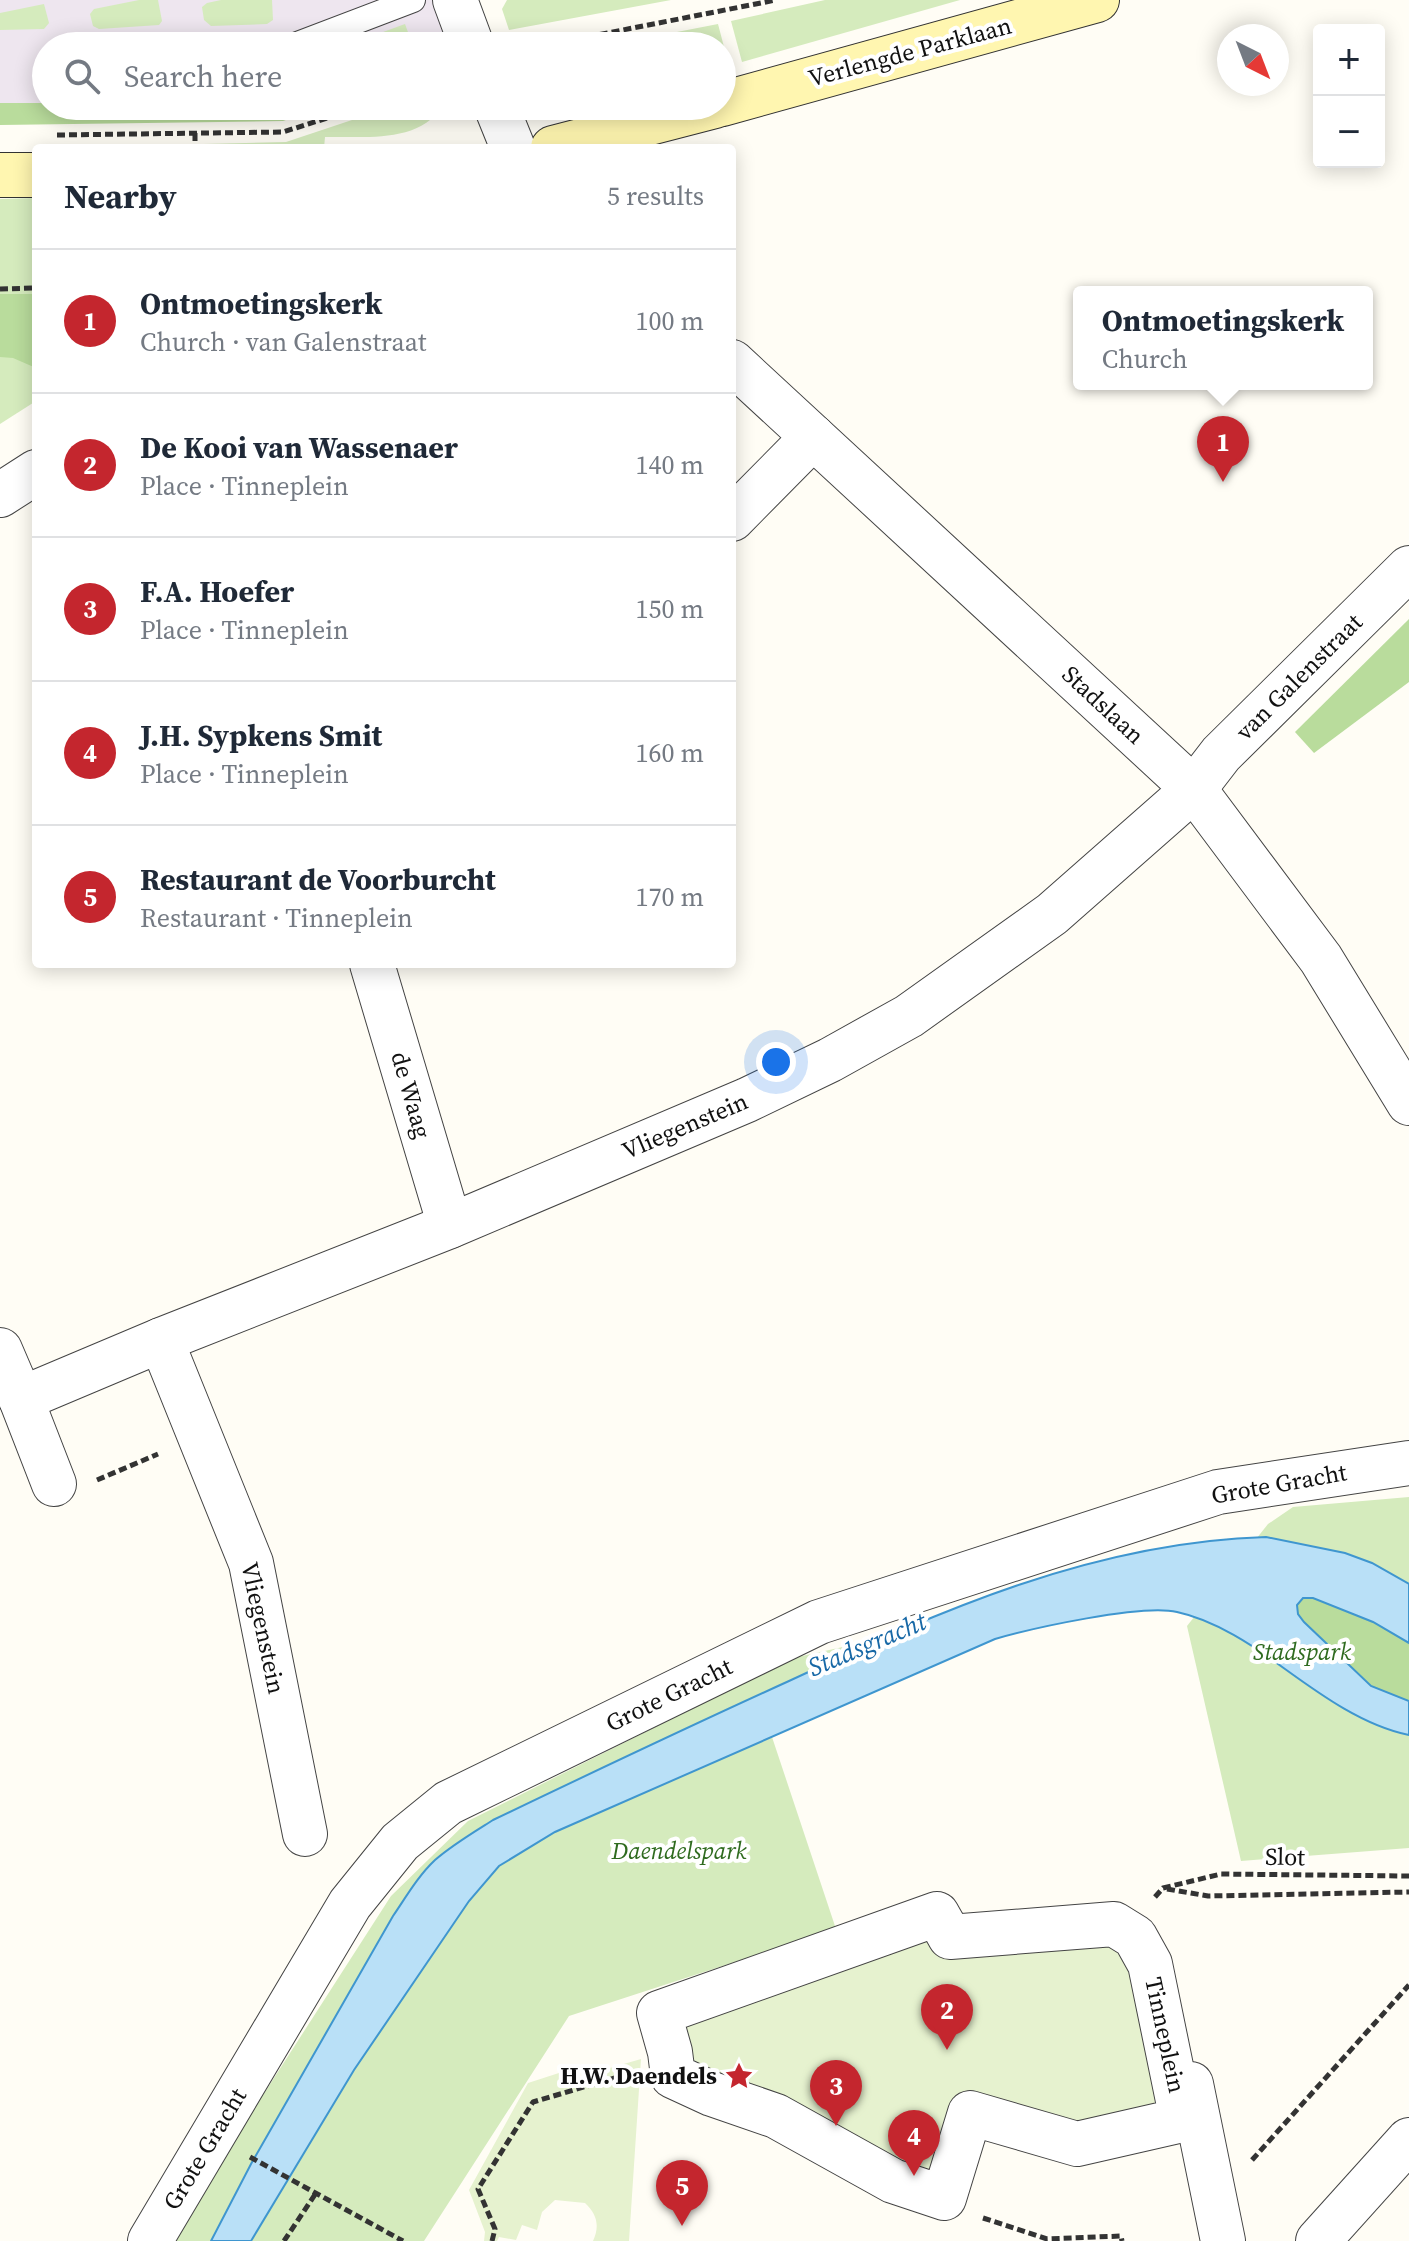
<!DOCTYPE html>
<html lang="en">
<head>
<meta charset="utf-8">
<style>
	:root { --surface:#fff; --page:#f6f6f7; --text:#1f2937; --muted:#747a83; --line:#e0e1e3; --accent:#c4262e }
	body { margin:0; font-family:"Source Serif 4",serif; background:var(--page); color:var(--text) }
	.controls { position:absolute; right:24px; top:24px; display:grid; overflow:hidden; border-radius:8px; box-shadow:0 4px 20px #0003 }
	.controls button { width:72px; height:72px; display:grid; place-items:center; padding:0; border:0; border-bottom:2px solid var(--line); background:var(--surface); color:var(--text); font:40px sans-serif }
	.compass { position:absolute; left:1217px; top:24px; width:72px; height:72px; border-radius:50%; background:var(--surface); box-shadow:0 4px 20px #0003; rotate:138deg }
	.you { position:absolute; left:776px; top:1062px; width:28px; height:28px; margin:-20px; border:6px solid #fff; border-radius:50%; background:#1a73e8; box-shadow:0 0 0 12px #1a73e833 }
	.badge { display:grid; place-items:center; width:52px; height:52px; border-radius:50%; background:var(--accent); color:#fff; font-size:26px; font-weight:700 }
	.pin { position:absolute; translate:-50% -66px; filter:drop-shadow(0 2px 4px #0008) }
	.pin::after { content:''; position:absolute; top:42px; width:28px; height:24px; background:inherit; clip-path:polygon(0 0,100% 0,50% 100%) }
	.popup { position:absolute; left:1073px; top:286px; width:300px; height:104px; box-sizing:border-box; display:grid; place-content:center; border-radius:8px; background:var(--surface); filter:drop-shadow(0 2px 6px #0005); font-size:26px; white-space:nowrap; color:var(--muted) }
	.popup b { font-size:30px; color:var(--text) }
	.popup::after { content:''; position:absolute; left:50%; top:100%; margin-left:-16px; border:16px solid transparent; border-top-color:var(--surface) }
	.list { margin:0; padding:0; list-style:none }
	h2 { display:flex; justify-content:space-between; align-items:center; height:104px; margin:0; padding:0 32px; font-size:34px }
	h2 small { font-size:26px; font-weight:400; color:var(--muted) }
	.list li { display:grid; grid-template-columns:52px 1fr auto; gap:24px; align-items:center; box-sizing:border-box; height:144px; padding:0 32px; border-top:2px solid var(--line) }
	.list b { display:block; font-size:30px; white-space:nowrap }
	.list p { margin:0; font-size:26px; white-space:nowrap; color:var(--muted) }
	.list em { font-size:26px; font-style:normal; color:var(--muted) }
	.icon { flex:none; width:44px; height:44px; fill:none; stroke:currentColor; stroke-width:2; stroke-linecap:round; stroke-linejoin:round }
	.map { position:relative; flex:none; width:1409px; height:2241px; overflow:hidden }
	.search { position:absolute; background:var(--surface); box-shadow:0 4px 20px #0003; left:32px; top:32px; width:704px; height:88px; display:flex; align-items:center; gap:20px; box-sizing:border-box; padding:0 28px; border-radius:44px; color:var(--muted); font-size:30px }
	.panel { position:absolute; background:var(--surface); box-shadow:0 4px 20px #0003; left:32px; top:144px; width:704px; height:824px; border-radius:8px }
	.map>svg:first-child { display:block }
	.industrial { fill:#eee6ef }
	.green { fill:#d5ebbd }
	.forest { fill:#b9dc9c }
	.pitch { fill:#e6f2cf }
	.water { fill:#b9e0f7; stroke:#3f96cf; stroke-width:2 }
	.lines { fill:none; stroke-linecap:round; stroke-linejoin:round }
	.lane-casing { stroke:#444; stroke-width:26 }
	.street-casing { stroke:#444; stroke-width:46 }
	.secondary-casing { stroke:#333; stroke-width:46 }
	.path { stroke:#333; stroke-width:5; stroke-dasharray:8 4; stroke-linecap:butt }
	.lane { stroke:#fff; stroke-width:24 }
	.street { stroke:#fff; stroke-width:44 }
	.secondary { stroke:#fff6b0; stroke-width:44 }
	.labels { text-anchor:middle; stroke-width:8; stroke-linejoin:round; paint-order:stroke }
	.street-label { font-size:24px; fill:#111; stroke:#fff }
	.park-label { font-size:24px; font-style:italic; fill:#2f6b1f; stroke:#fff }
	.poi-label { font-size:24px; font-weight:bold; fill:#111; stroke:#fff; text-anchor:end }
	.water-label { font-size:26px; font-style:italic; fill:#1768a6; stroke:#fff }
</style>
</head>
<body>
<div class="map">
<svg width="1409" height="2241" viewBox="0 0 1409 2241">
	<rect width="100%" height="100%" fill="#fffdf5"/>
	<path class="industrial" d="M0 0H433L449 46H46V106L0 115Z"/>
	<g class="green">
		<path d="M139 0H158L162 21 159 25 99 29 93 26 90 14 94 9Z"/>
		<path d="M221 0H272L273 20 267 24 211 26 204 20 202 7 207 3Z"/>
		<path d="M507 0H671L509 30 502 9Z"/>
		<path d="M825 0H960L742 62 731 21Z"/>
		<path d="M44 4 49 23 44 29 0 30V13Z"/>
		<path d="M405 24 413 46H353V43Z"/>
		<path d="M718 24 729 66 722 67V46H605Z"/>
		<path d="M394 106H443C418 144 364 136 325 137L324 148H203V144L286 142Z"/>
		<path d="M36 198V401L0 424V199Z"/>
		<path d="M1409 1497V1848L1241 1861 1187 1626 1268 1524 1293 1507Z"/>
		<path d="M879 1639 753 1698 768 1738 772 1737 836 1929 569 2016 424 2241H174L229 2148 391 1896 468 1821 793 1658Z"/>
	</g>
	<g class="forest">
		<path d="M0 103H46V106H327L283 121 0 125Z"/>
		<path d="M0 294H36V368L13 358 0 357Z"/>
		<path d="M1409 619V682L1314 753 1295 732Z"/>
		<path d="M1303 1598H1313L1373 1622 1409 1643V1701L1371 1686 1304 1622 1298 1614 1297 1605Z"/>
	</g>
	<g class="pitch">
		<path d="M908 1928 1126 1931 1166 2099 1078 2131 966 2106 941 2186 675 2070 685 2010Z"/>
		<path d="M641 2059 629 2241H593C600 2226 597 2214 585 2203L555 2200 542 2212 537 2230 522 2225 516 2240 499 2237 497 2241H484L485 2232 469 2190 528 2083 562 2072 565 2081Z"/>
	</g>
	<path class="water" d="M1266 1537 1345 1553 1372 1563 1409 1584V1643L1373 1622 1313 1598H1303L1297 1605 1298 1614 1304 1622 1371 1686 1409 1701V1735C1364 1726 1321 1695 1285 1669 1254 1646 1215 1620 1177 1612 1141 1604 1033 1628 995 1639L555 1832 499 1866 469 1901 354 2070 251 2241H211L251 2164 393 1916C406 1897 418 1876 435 1860 452 1845 474 1832 493 1820 591 1773 690 1726 789 1681 942 1610 1095 1542 1266 1537Z"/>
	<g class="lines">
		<defs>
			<path id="lane" d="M295 45 413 0"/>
			<g id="street">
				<path d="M455 0 472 46"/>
				<path d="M496 106 513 148"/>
				<path d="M732 362 1194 789 1321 959 1409 1103"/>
				<path d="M0 495 36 472"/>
				<path d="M732 519 813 437"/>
				<path d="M372 964 450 1226"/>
				<path d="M161 1340 251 1563 305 1834"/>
				<path d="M0 1350 21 1399 161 1340 450 1226 747 1100 830 1060 909 1016 1052 914 1194 789 1221 754 1409 568"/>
				<path d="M21 1399 54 1484"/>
				<path d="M937 1914 950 1937 1114 1924 1135 1937 1150 1964 1182 2120 1077 2144 970 2113 944 2198 893 2181 776 2116 712 2094 673 2076 670 2052 659 2013Z"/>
				<path d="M1191 2084 1223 2241"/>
				<path d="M150 2241 350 1904 400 1842 448 1803 819 1622 1218 1492 1409 1463"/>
				<path d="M1318 2241 1409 2140"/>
			</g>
			<g id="secondary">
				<path d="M722 104 1097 0"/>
				<path d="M553 148 715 106"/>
				<path d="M0 175H36"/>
			</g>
		</defs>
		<use href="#lane" class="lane-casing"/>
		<use href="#street" class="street-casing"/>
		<use href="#secondary" class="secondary-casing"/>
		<g class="path">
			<path d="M541 46 776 0"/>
			<path d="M195 133V148"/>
			<path d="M57 135 283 132 365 106"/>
			<path d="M0 289 36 288"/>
			<path d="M97 1480 158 1454"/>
			<path d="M1167 1889 1208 1896 1409 1892"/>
			<path d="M1155 1897 1163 1888 1221 1874 1409 1876"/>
			<path d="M250 2157 403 2241"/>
			<path d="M1252 2160 1409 1985"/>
			<path d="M983 2218 1047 2239 1121 2236 1122 2241"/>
			<path d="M284 2241 316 2193"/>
			<path d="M492 2241 495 2229 478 2189 533 2102 628 2074"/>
		</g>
		<use href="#lane" class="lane"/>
		<use href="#street" class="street"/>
		<use href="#secondary" class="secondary"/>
	</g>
	<defs>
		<symbol id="sight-bare" viewBox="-9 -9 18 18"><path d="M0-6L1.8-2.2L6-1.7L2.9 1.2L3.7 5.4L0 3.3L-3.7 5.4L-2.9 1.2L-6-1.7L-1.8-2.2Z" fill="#c4262e" stroke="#fff" stroke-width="2.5" paint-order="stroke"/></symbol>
	</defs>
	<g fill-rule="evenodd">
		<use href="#sight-bare" x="719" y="2056" width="40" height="40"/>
	</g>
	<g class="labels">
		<g class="street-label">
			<text transform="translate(910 52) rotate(-15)" y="8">Verlengde Parklaan</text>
			<text transform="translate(1299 677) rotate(-45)" y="8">van Galenstraat</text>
			<text transform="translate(1103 705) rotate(43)" y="8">Stadslaan</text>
			<text transform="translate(411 1095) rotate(74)" y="8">de Waag</text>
			<text transform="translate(685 1126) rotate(-23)" y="8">Vliegenstein</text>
			<text transform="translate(1279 1484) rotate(-10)" y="8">Grote Gracht</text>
			<text transform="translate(263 1628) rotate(78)" y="8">Vliegenstein</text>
			<text transform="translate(669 1695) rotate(-26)" y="8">Grote Gracht</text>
			<text transform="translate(1285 1857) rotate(1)" y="8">Slot</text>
			<text transform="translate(1165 2035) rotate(78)" y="8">Tinneplein</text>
			<text transform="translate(205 2149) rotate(-59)" y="8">Grote Gracht</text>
		</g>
		<g class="park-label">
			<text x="1302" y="1660">Stadspark</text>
			<text x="679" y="1859">Daendelspark</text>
		</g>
		<g class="poi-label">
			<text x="717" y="2084">H.W. Daendels</text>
		</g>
		<g class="water-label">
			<text transform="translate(867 1644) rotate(-23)" y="9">Stadsgracht</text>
		</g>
	</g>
</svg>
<div class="controls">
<button>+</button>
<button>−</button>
</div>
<svg class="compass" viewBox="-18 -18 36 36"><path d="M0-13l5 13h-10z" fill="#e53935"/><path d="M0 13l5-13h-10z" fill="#747a83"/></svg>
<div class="you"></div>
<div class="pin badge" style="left:1223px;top:482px">1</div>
<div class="popup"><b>Ontmoetingskerk</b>Church</div>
<div class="pin badge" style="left:947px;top:2050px">2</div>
<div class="pin badge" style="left:836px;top:2126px">3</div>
<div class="pin badge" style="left:914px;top:2176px">4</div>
<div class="pin badge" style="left:682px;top:2226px">5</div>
<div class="search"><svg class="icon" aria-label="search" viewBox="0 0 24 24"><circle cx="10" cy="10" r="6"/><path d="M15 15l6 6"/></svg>Search here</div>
<section class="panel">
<h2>Nearby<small>5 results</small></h2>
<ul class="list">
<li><span class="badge">1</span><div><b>Ontmoetingskerk</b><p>Church · van Galenstraat</p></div><em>100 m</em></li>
<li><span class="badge">2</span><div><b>De Kooi van Wassenaer</b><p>Place · Tinneplein</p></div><em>140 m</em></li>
<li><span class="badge">3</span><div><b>F.A. Hoefer</b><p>Place · Tinneplein</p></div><em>150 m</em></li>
<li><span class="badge">4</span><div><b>J.H. Sypkens Smit</b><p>Place · Tinneplein</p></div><em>160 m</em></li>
<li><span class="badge">5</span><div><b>Restaurant de Voorburcht</b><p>Restaurant · Tinneplein</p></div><em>170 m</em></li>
</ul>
</section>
</div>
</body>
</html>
